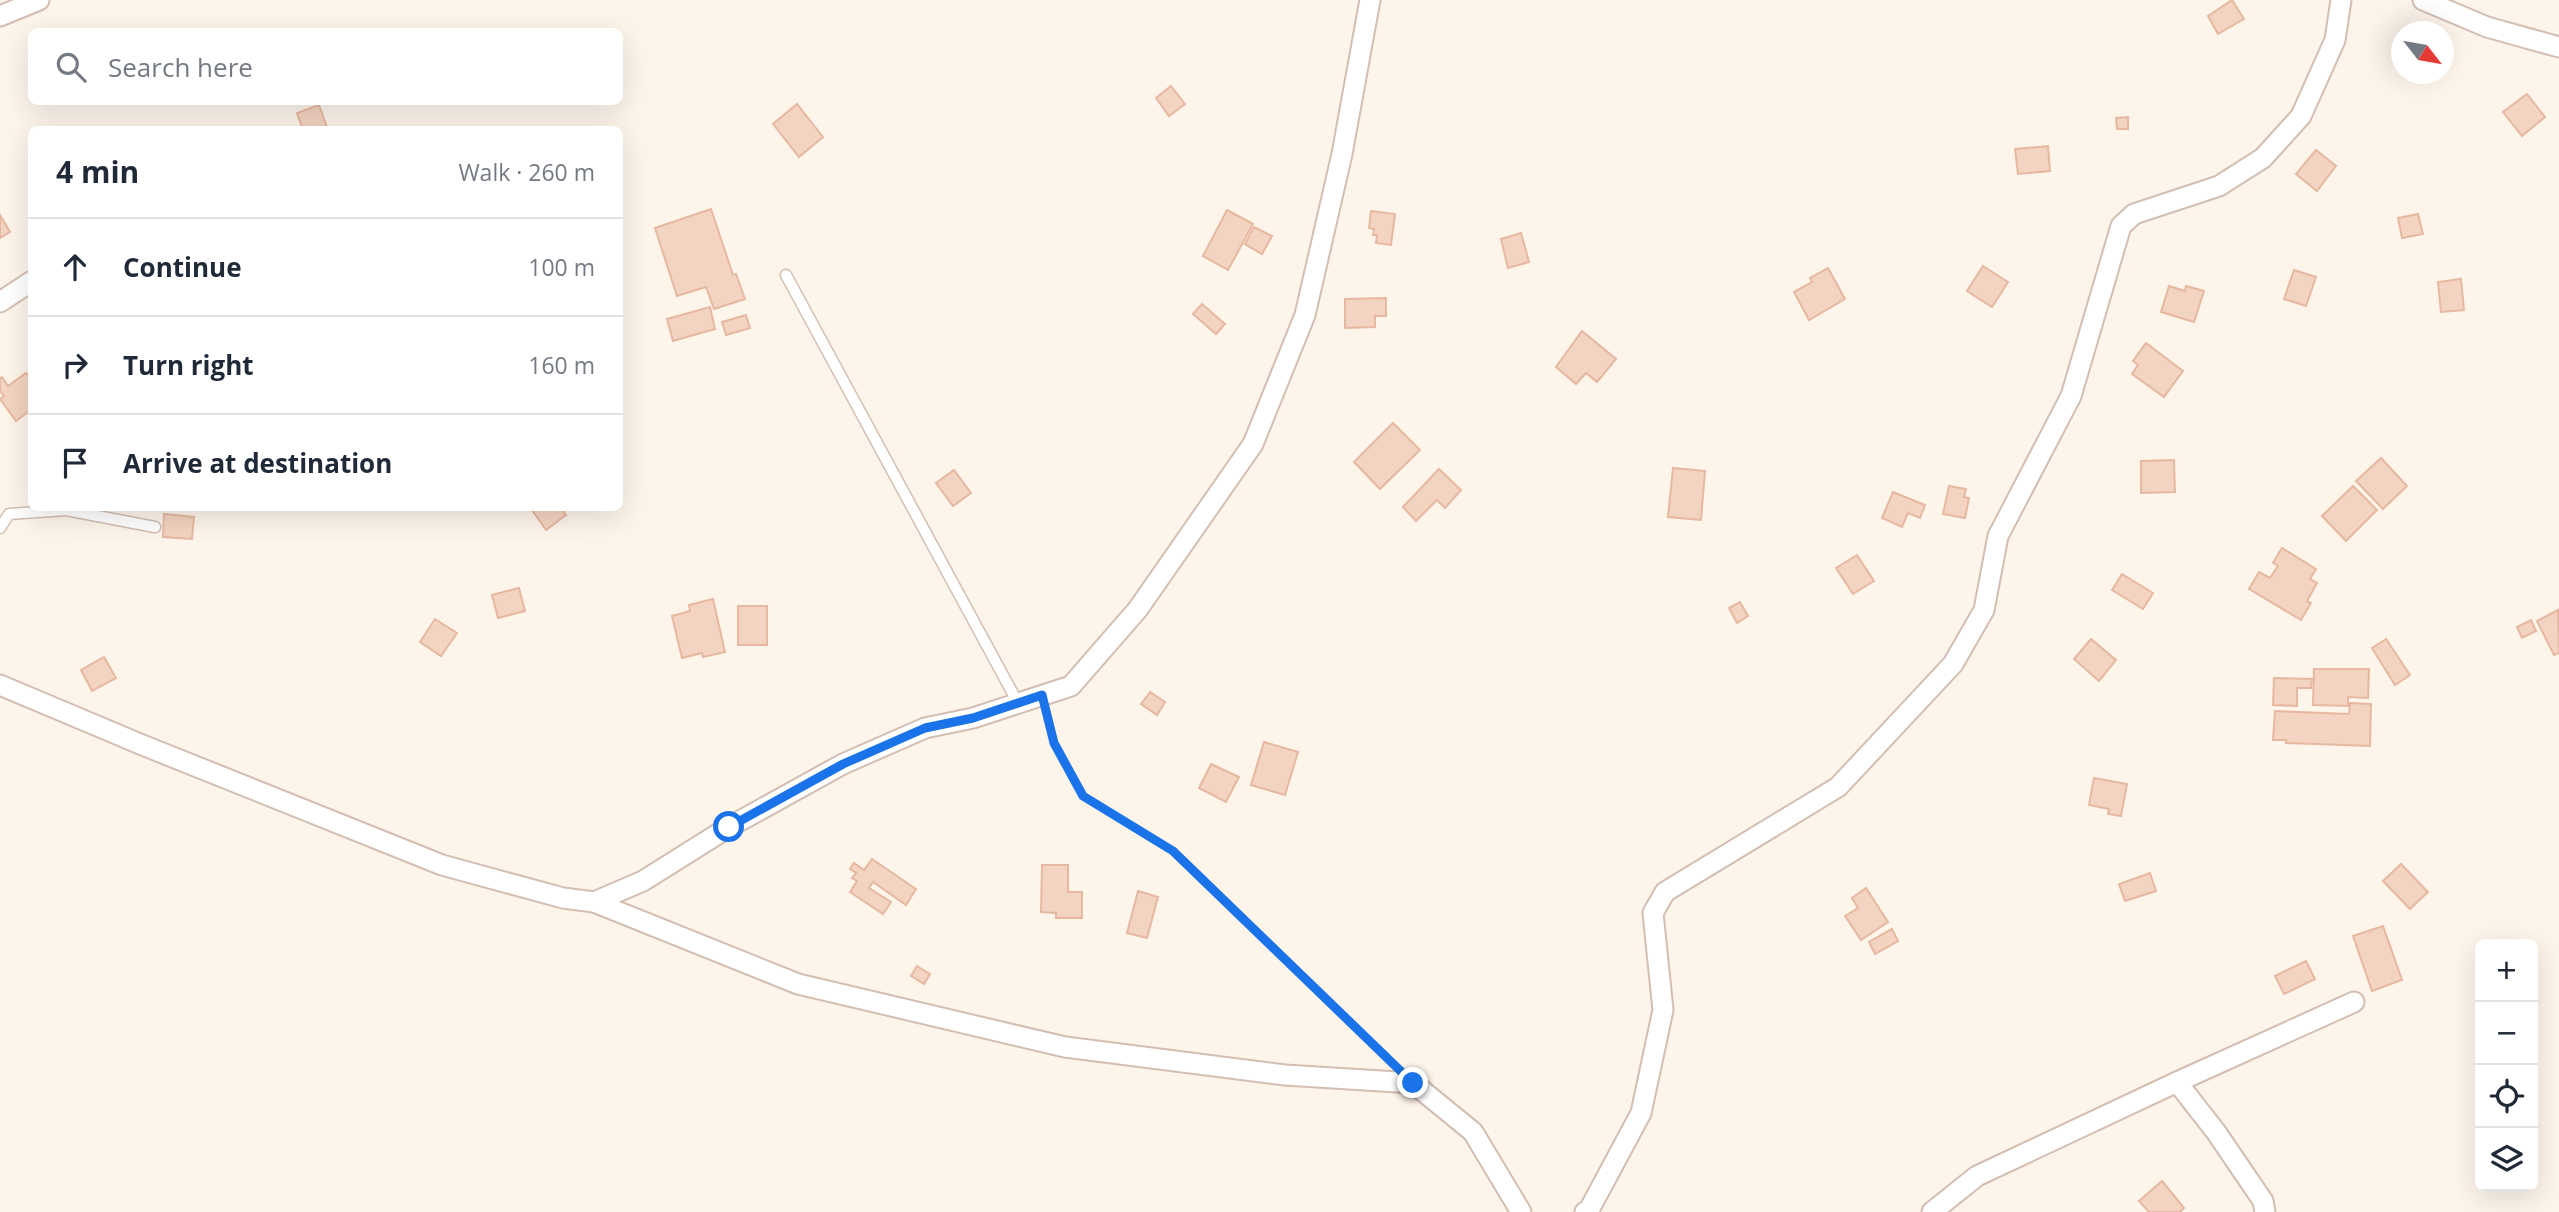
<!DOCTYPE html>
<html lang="en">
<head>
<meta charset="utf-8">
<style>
	:root { --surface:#fff; --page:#f2f2f3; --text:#1f2937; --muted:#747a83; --line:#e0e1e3 }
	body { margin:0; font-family:"Open Sans",sans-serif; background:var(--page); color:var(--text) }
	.controls { position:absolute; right:21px; bottom:21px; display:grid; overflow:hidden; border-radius:10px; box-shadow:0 7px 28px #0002 }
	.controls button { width:63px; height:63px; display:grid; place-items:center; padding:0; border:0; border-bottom:2px solid var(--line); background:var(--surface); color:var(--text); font:35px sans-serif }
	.compass { position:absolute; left:2391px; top:21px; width:63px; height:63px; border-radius:50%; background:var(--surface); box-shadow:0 7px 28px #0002; rotate:121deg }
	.stop { position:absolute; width:21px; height:21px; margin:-16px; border:5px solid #1a73e8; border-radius:50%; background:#fff }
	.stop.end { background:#1a73e8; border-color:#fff; box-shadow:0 2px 7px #0008 }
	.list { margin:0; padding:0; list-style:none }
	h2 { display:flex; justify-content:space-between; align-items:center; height:91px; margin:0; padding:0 28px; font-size:30px }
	h2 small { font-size:23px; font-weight:400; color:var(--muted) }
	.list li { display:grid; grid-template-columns:46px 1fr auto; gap:21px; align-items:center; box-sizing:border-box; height:98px; padding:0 28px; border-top:2px solid var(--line) }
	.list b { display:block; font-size:26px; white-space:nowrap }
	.list em { font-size:23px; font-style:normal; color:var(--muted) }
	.icon { flex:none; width:38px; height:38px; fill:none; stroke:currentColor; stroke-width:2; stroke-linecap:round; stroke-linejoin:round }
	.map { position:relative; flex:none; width:2559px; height:1212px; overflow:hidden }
	.search { position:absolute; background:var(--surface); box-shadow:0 7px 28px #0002; left:28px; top:28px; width:595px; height:77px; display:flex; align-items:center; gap:18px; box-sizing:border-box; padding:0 24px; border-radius:10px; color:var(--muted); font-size:26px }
	.panel { position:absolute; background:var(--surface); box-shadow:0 7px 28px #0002; left:28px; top:126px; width:595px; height:385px; border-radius:10px }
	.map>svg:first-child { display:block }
	.building { fill:#f3d3c1; stroke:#e7b8a1; stroke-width:2 }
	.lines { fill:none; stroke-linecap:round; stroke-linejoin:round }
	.lane-casing { stroke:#d3beb1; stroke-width:13 }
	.street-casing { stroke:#d3beb1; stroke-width:23 }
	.path { stroke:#d9b6a3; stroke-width:4.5; stroke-dasharray:2 5; stroke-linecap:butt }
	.lane { stroke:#fff; stroke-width:10 }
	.street { stroke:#fff; stroke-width:19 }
	.route { stroke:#1a73e8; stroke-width:9 }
</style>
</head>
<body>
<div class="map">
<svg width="2559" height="1212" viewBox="0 0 2559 1212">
	<rect width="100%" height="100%" fill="#fdf5ea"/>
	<g class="building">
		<path d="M2232 0 2244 19 2218 34 2208 16Z"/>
		<path d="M1171 86 1185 104 1169 116 1156 98Z"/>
		<path d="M2527 94 2545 117 2522 136 2503 112Z"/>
		<path d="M797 104 823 137 799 157 773 124Z"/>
		<path d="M319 105 328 130H303L297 113Z"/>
		<path d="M2128 117V129H2117L2116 118Z"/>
		<path d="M2048 146 2050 171 2018 174 2015 149Z"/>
		<path d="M2316 150 2336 166 2317 191 2296 174Z"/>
		<path d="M711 209 733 275 736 274 745 299 714 309 706 287 677 296 655 228Z"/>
		<path d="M1227 210 1253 224 1228 270 1203 256Z"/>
		<path d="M1371 211 1395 214 1391 245 1376 243 1377 235H1373L1374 229 1369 228Z"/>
		<path d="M2418 214 2423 234 2402 238 2398 218Z"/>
		<path d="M0 215 10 232 0 238Z"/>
		<path d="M1254 227 1272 236 1262 254 1245 244Z"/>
		<path d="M1521 233 1529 262 1508 268 1501 239Z"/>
		<path d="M1983 266 2008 282 1992 307 1967 291Z"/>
		<path d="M1828 268 1845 299 1809 320 1794 292 1812 282 1810 278Z"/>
		<path d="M2294 270 2316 277 2306 306 2284 299Z"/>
		<path d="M2461 279 2464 310 2441 312 2438 282Z"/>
		<path d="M2169 286 2185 291 2186 286 2204 291 2194 322 2161 312Z"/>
		<path d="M1386 298V316H1375V327L1345 328V299Z"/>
		<path d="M1202 304 1225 324 1216 334 1193 314Z"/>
		<path d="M710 307 715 329 673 341 667 319Z"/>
		<path d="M746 315 750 328 726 335 722 322Z"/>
		<path d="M1582 331 1616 359 1597 382 1586 373 1576 384 1556 367Z"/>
		<path d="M2146 343 2183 371 2164 397 2132 374 2138 365 2133 361Z"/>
		<path d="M26 373 32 381V409L16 421 0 399 4 396 0 391V379L2 377 8 386Z"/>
		<path d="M1393 423 1420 450 1380 489 1354 462Z"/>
		<path d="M2381 458 2407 486 2383 509 2356 481Z"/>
		<path d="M2174 460 2175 492 2141 493V461Z"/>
		<path d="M1673 468 1705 471 1701 520 1668 517Z"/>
		<path d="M1439 469 1461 490 1445 508 1437 500 1416 521 1403 507Z"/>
		<path d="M954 470 971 493 953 506 936 483Z"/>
		<path d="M1949 486 1966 489 1964 497 1969 498 1965 518 1943 514Z"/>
		<path d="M2353 486 2377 510 2346 541 2322 516Z"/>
		<path d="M1893 492 1925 505 1920 518 1908 513 1902 527 1882 518Z"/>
		<path d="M535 508H561L566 515 546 530 532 510Z"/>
		<path d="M164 514 194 517 192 539 163 537Z"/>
		<path d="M2282 548 2316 569 2310 579 2317 583 2307 601 2311 603 2301 620 2249 589 2259 572 2270 578 2278 566 2273 563Z"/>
		<path d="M1857 555 1874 581 1853 594 1836 568Z"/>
		<path d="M2122 574 2153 593 2143 609 2112 590Z"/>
		<path d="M519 588 525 611 498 618 492 595Z"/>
		<path d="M713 599 725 652 703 657 702 653 682 658 672 616 690 611 689 605Z"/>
		<path d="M1740 602 1748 616 1737 623 1729 608Z"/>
		<rect x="738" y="606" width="29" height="39"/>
		<path d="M2558 610 2559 653 2554 655 2537 621Z"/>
		<path d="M435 619 457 633 441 656 420 642Z"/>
		<path d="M2531 620 2536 631 2522 638 2517 627Z"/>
		<path d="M2091 639 2116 660 2099 681 2074 659Z"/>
		<path d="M2386 639 2410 675 2395 685 2372 648Z"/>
		<path d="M104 657 116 678 92 691 81 670Z"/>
		<path d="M2314 669H2369L2368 698 2348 697V706L2313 705Z"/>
		<path d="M2274 678 2312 679 2311 688H2297V706L2273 705Z"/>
		<path d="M1150 692 1165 702 1157 715 1141 704Z"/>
		<path d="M2350 703 2371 704 2370 746 2286 743V740H2273L2275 711 2349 714Z"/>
		<path d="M1264 742 1298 752 1285 795 1251 785Z"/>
		<path d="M1211 764 1239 777 1226 802 1199 788Z"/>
		<path d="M2094 778 2127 784 2121 816 2108 814 2109 809 2089 805Z"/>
		<path d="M872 859 916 889 906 905 873 882 869 888 891 902 883 914 850 892 857 881 852 878 856 873 850 869 854 863 864 870Z"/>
		<path d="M2401 864 2428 892 2410 909 2383 881Z"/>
		<path d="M1042 865H1068V892H1082V918H1056V913L1041 912Z"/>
		<path d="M2150 873 2156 891 2125 901 2119 884Z"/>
		<path d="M1866 888 1888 922 1861 940 1845 916 1858 908 1852 898Z"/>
		<path d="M1138 891 1158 897 1147 938 1127 933Z"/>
		<path d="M2383 926 2402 980 2372 991 2353 936Z"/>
		<path d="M1892 929 1898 941 1875 954 1869 942Z"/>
		<path d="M2306 961 2315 979 2284 994 2275 976Z"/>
		<path d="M917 966 930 974 924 984 911 976Z"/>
		<path d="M2162 1181 2184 1208 2180 1212H2149L2139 1201Z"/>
	</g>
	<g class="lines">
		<defs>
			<g id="lane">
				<path d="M786 275 1018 703"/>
				<path d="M0 528 9 514 66 510 155 527"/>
			</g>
			<g id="street">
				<path d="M2423 0 2487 27 2559 47"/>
				<path d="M0 16 39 0"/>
				<path d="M0 302 32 281"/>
				<path d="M0 685 140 744 442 865 563 898 594 902 643 881 729 827 843 764 925 728 973 718 1071 686 1138 609 1253 444 1305 315 1342 154 1370 0"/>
				<path d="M594 902 798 984 1065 1047 1285 1075 1413 1083 1473 1132 1521 1212"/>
				<path d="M2177 1082 2216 1132 2263 1201 2265 1212"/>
				<path d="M1585 1212 1589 1210 1641 1113 1663 1010 1653 913 1665 892 1838 787 1953 664 1984 610 1998 536 2071 396 2121 226 2134 214 2219 186 2263 158 2301 116 2335 40 2341 0"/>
				<path d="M1932 1212 1977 1176 2177 1082 2354 1002"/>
			</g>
		</defs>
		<use href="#lane" class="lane-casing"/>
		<use href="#street" class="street-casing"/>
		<path class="path" d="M1046 713 1054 743 1083 796 1173 851 1391 1061"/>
		<use href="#lane" class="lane"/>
		<use href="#street" class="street"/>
	</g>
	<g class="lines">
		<path class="route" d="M729 827 843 764 925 728 973 718 1042 695 1054 743 1083 796 1173 851 1413 1083"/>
	</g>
</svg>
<div class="controls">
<button>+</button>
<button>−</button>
<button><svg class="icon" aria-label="locate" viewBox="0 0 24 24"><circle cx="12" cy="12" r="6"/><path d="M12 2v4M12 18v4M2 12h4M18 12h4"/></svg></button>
<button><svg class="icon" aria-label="layers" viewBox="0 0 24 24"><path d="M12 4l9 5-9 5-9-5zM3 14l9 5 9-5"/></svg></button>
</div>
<svg class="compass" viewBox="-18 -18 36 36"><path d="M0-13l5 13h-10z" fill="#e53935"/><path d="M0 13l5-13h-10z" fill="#747a83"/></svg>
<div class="stop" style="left:729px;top:827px"></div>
<div class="stop end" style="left:1413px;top:1083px"></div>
<div class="search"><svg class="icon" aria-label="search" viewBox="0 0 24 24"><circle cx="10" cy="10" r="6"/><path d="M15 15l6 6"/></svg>Search here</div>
<section class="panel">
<h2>4 min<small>Walk · 260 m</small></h2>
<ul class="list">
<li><svg class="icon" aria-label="ahead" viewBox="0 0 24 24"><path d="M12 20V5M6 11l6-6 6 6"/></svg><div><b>Continue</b></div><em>100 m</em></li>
<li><svg class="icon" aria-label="right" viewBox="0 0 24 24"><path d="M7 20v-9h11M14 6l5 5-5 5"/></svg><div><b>Turn right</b></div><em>160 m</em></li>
<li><svg class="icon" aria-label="arrive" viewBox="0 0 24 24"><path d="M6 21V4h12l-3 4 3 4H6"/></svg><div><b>Arrive at destination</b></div></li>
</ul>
</section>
</div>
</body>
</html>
